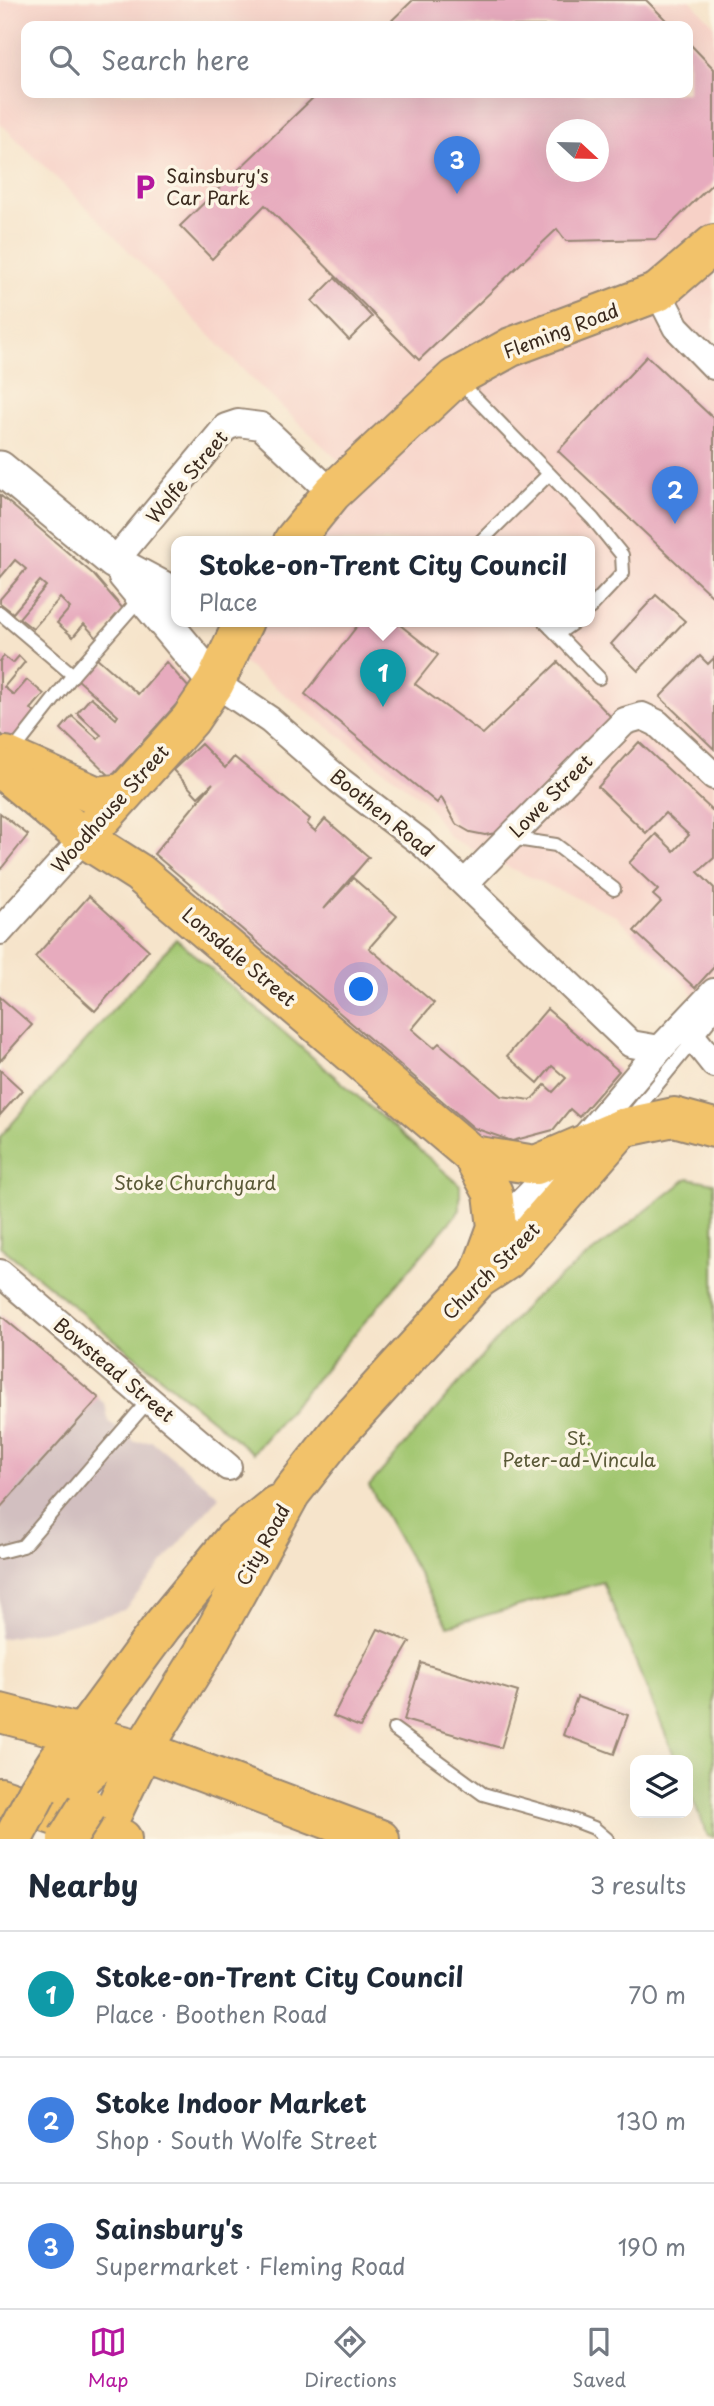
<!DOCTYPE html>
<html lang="en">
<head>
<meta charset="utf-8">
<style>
	:root { --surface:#fff; --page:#f2f2f3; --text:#1f2937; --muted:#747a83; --line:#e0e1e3; --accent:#b5179e }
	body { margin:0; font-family:"Playpen Sans",sans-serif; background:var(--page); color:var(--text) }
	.controls { position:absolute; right:21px; bottom:21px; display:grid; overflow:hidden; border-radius:14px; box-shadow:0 7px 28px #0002 }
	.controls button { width:63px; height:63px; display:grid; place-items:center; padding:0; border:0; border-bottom:2px solid var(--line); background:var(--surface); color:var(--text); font:35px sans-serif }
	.compass { position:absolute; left:546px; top:119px; width:63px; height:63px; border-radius:50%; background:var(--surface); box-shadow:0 7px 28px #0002; rotate:112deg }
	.you { position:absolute; left:362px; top:990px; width:24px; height:24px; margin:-18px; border:5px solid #fff; border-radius:50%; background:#1a73e8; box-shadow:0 0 0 10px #1a73e833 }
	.badge { display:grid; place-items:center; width:46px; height:46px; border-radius:50%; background:var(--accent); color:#fff; font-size:23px; font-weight:700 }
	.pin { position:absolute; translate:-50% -58px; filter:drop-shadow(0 2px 4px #0008) }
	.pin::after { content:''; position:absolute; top:37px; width:24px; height:21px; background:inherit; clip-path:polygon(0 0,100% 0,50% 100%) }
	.popup { position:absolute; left:171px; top:536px; width:424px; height:91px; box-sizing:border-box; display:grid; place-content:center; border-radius:14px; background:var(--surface); filter:drop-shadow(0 2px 5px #0005); font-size:23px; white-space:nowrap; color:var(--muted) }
	.popup b { font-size:26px; color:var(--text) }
	.popup::after { content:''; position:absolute; left:50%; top:100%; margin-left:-14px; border:14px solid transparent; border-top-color:var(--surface) }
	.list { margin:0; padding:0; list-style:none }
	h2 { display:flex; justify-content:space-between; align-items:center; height:91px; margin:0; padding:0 28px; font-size:30px }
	h2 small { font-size:23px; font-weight:400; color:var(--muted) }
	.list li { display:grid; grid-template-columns:46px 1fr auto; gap:21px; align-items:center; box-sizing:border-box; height:126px; padding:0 28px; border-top:2px solid var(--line) }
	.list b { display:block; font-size:26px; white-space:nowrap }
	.list p { margin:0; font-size:23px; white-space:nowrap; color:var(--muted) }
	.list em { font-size:23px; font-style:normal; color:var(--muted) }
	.icon { flex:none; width:38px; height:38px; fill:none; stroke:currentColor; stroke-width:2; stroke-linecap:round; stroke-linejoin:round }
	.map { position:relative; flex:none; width:714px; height:1839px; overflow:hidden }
	.search { position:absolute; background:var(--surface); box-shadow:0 7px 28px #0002; left:21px; right:21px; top:21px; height:77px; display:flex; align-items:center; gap:18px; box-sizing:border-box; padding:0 24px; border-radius:14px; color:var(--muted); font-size:26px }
	.sheet { height:469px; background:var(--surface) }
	nav { display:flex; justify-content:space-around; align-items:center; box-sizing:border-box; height:98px; border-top:2px solid var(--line); background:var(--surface); font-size:19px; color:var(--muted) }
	nav a { display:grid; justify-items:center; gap:4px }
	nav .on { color:var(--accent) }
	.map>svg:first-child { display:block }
	.built { fill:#f7d1c7; fill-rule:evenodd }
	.industrial { fill:#d2bfc0 }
	.green { fill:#a1c670; stroke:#6e7847; stroke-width:2 }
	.building { fill:#e7abbe; fill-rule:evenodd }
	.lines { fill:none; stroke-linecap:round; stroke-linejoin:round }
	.service-casing { stroke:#988774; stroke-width:16 }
	.minor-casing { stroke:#988774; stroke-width:30 }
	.tertiary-casing { stroke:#988774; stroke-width:37 }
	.primary-casing { stroke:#988774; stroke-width:42 }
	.trunk-casing { stroke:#988774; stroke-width:42 }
	.service { stroke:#fff; stroke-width:12 }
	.minor { stroke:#fff; stroke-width:26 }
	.tertiary { stroke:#fff; stroke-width:33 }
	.primary { stroke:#f2c26a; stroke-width:38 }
	.trunk { stroke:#f2c26a; stroke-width:38 }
	.trunk-bridge-casing { stroke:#988774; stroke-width:42; stroke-linecap:butt }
	.trunk-bridge { stroke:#f2c26a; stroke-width:38 }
	.labels { text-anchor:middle; stroke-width:7; stroke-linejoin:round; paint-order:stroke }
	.poi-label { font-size:19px; fill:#3b2a1e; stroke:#fcf5e5; text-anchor:start }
	.street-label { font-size:19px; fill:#3b2a1e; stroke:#fcf5e5 }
	.park-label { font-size:19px; fill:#5a5937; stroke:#fcf5e5 }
</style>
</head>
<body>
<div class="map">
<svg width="714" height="1839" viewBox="0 0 714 1839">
	<rect width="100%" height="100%" fill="#fcf5e5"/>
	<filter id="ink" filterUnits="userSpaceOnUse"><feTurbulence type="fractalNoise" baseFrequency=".0143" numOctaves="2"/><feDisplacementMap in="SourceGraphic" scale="14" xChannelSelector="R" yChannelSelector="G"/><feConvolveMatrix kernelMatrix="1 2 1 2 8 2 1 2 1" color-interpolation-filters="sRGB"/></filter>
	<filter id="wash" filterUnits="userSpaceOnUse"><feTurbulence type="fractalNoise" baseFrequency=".00686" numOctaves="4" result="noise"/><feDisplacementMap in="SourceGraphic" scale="28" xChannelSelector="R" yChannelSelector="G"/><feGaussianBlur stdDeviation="1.57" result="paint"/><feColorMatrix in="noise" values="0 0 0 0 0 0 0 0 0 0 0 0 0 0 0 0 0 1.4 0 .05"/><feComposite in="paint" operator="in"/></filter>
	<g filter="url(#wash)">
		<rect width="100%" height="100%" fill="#f6e4cb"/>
		<path class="built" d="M0 0H690L714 25V1028L688 986 616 916 510 868 449 837 425 801 238 659 257 621H590V541H311L360 481 247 374 93 214 0 123ZM26 26H688V93H26ZM556 130H598V172H556Z"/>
		<path class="industrial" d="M0 1315 105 1404 109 1422 135 1442 152 1441 219 1496 124 1610 59 1628 0 1639Z"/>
		<g class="green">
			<path d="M176 939 460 1185V1210L253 1453 0 1246V1137Z"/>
			<path d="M688 1178 714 1183V1837L708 1836 688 1788V1760H676L603 1582 448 1626 369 1486 531 1300Z"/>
		</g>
		<g id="blocks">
			<g class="building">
				<path d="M413 0H646L672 26H386Z"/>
				<path d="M688 42 714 69V182L656 239 566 241 557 229 419 360 265 205 212 259 180 226 318 93H688ZM556 130H598V172H556Z"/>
				<path d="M335 278 372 317 349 340 312 301Z"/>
				<path d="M647 356 714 419V598L558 451Z"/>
				<path d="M0 495 93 574 124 610 98 639 84 624 73 637 57 623 70 608 60 598 33 629 19 618 46 586 40 581 13 613 0 603V599L26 569 15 560 0 578Z"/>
				<path d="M656 595 685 621 638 671 611 644Z"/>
				<path d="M361 621H395L438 655 415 684 483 734 558 662 613 719 532 801 530 798 524 813 501 832 485 835 470 832 456 824 441 797 437 803 305 694Z"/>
				<path d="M4 656 13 663 19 656 25 662 4 687 14 695 27 680 44 694 31 709 37 715 13 744 0 733V661Z"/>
				<path d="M700 656 708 664 714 658V749L660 697Z"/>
				<path d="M96 657 138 694 166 662 190 689 111 777 61 729 72 716 98 739 101 735 77 713 91 697 116 719 118 716 77 679Z"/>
				<path d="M639 742 714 812V858L698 872 714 888V967L695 988 634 931 661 902 653 895 658 890 629 863 656 834 674 851 689 835 665 813 646 833 598 787Z"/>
				<path d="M201 744 225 768 234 757 310 819 307 824 315 831 325 819 369 857 324 909 353 878 397 916 369 948 434 1003 412 1029 434 1048 439 1043 501 1096 531 1100 545 1085 553 1092 566 1078 552 1066 538 1083 507 1056 547 1009 619 1071 579 1117 570 1109 553 1130 512 1141 474 1128 154 854 213 783 198 797 173 770Z"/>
				<path d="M0 813 28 835 0 870Z"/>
				<path d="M89 896 149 950 95 1011 35 957Z"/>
				<path d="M0 997 32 1025 0 1061Z"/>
				<path d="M0 1070 22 1090 0 1115Z"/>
				<path d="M0 1315 99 1398 0 1508Z"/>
				<path d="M378 1629 410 1642 360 1727 333 1716Z"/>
				<path d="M421 1663 518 1692 501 1748 404 1720Z"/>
				<path d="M577 1697 628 1715 614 1754 563 1735Z"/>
			</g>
		</g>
	</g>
	<g filter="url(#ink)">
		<use href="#blocks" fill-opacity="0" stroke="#988774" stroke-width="2"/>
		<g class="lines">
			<defs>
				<g id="service">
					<path d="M460 382 593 519 622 555 623 573 590 608"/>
					<path d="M481 541 549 474"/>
					<path d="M0 613 73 675"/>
					<path d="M544 621 551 628 563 630 576 621"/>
					<path d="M551 628 599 678"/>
					<path d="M11 754 73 675 142 596"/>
					<path d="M510 838 556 845 614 889"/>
					<path d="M630 1118 714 1015"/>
					<path d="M0 1552 23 1546 149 1400"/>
					<path d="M394 1729 483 1794 568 1818 594 1828 607 1839"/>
				</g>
				<g id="minor">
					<path d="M658 292 676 327 714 366"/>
					<path d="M114 562 226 427 238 423 261 426 332 493"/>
					<path d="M215 683 270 720 339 780 423 844 631 1044 660 1049"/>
					<path d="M465 883 625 721 642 716 657 723 714 776"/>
					<path d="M0 931 84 838"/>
					<path d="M683 1025 714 1064"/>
					<path d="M497 1227 576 1148 660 1049 714 992"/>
					<path d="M0 1273 228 1467"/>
				</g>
				<g id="tertiary">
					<path d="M0 468 114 562 176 595"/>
					<path d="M125 575 215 683"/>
				</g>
				<g id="primary">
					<path d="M293 541 332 493 455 378 511 347 658 292 714 244"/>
					<path d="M6 756 97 796 124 793"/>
					<path d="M0 768 84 838 139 873 472 1155 493 1193 497 1227 478 1279"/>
					<path d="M84 838 190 720 215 683 244 621"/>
					<path d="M472 1155 536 1165 622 1128 674 1117 714 1128"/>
					<path d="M81 1736 162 1626 234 1539 276 1505"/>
					<path d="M143 1750 202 1655 291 1493 338 1433 478 1279 507 1260 622 1128"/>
				</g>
				<g id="trunk">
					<path d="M0 1713 143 1750 380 1839"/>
					<path d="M38 1791 58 1760 81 1736"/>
					<path d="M0 1797 122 1839"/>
					<path d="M64 1800C83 1772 106 1750 141 1750"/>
					<path d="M111 1816 143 1750"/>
				</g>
			</defs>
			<use href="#service" class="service-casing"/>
			<use href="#minor" class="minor-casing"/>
			<use href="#tertiary" class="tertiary-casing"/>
			<use href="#primary" class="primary-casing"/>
			<use href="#trunk" class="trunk-casing"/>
			<use href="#service" class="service"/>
			<use href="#minor" class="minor"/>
			<use href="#tertiary" class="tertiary"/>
			<use href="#primary" class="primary"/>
			<use href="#trunk" class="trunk"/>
			<defs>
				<g id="trunk-bridge">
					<path d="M13 1839 38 1791"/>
					<path d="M67 1839 87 1807"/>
				</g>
			</defs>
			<use href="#trunk-bridge" class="trunk-bridge-casing"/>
			<use href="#trunk-bridge" class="trunk-bridge"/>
		</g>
	</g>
	<defs>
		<symbol id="parking-bare" viewBox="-9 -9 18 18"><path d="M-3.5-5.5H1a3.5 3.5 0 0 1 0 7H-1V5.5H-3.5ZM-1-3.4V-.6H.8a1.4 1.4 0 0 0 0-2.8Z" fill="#b5179e" stroke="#fcf5e5" stroke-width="2.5" paint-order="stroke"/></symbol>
	</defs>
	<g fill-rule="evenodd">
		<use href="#parking-bare" x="126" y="168" width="38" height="38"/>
	</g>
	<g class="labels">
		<g class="poi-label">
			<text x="166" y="183">Sainsbury's<tspan x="166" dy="22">Car Park</tspan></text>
		</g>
		<g class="street-label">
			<text transform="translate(561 331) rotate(-21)" y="7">Fleming Road</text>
			<text transform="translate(187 477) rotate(-50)" y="7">Wolfe Street</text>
			<text transform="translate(551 796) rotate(-45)" y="7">Lowe Street</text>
			<text transform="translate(110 809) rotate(-48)" y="7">Woodhouse Street</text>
			<text transform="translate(382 813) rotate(39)" y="7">Boothen Road</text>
			<text transform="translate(239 957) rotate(40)" y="7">Lonsdale Street</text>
			<text transform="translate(491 1271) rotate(-45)" y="7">Church Street</text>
			<text transform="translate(114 1370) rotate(40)" y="7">Bowstead Street</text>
			<text transform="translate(263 1545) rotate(-61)" y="7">City Road</text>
		</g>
		<g class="park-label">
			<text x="195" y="1190">Stoke Churchyard</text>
			<text x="579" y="1445">St.<tspan x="579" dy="22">Peter-ad-Vincula</tspan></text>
		</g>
	</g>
</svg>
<div class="controls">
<button><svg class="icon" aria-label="layers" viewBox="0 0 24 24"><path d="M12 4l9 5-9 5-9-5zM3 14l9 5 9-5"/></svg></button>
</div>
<svg class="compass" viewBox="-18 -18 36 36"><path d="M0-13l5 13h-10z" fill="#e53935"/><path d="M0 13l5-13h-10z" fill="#747a83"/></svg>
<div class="you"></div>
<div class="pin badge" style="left:383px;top:707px;background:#0f9aa8">1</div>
<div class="popup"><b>Stoke-on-Trent City Council</b>Place</div>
<div class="pin badge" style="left:675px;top:524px;background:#3f7fe0">2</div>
<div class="pin badge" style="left:457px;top:194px;background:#3f7fe0">3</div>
<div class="search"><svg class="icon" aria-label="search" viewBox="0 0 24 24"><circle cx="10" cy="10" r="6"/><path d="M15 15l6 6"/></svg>Search here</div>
</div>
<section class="sheet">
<h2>Nearby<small>3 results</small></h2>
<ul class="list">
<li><span class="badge" style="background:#0f9aa8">1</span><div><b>Stoke-on-Trent City Council</b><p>Place · Boothen Road</p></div><em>70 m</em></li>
<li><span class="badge" style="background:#3f7fe0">2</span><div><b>Stoke Indoor Market</b><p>Shop · South Wolfe Street</p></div><em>130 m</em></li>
<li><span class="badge" style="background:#3f7fe0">3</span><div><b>Sainsbury's</b><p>Supermarket · Fleming Road</p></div><em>190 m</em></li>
</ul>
</section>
<nav>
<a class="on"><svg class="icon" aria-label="map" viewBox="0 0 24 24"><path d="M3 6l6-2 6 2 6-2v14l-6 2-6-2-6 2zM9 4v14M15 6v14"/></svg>Map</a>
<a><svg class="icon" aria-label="directions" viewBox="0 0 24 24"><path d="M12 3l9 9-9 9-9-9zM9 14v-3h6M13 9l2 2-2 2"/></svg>Directions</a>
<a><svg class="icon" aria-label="saved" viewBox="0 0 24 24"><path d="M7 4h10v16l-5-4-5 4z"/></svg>Saved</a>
</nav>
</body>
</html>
